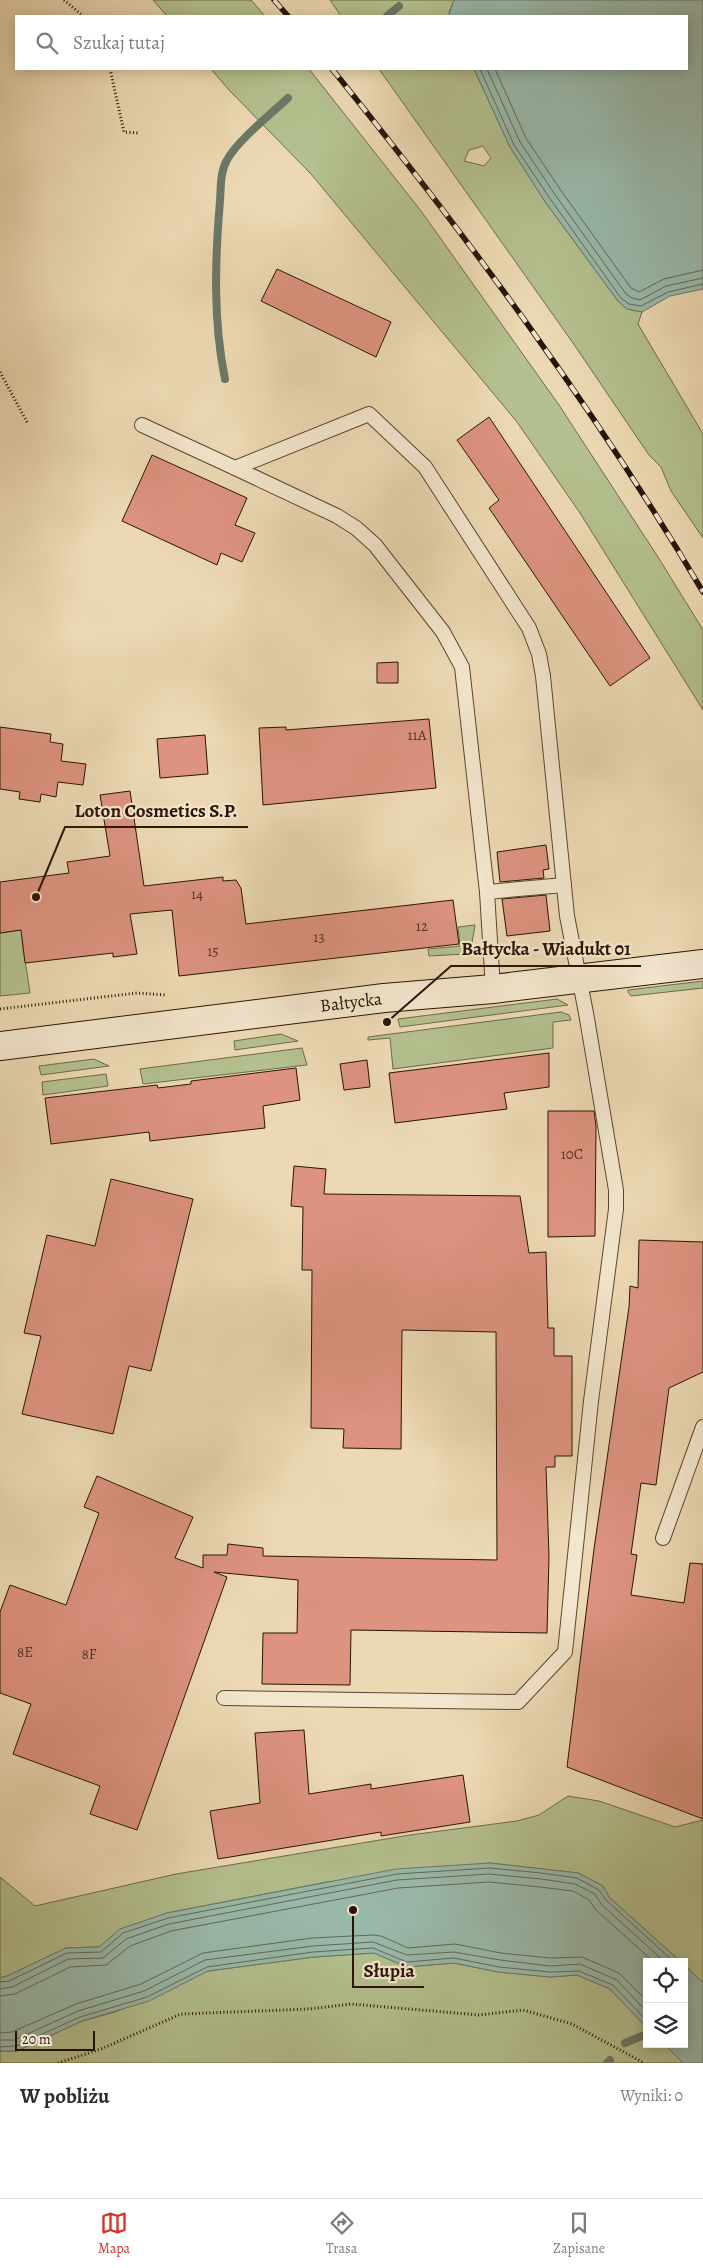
<!DOCTYPE html>
<html lang="pl">
<head>
<meta charset="utf-8">
<style>
	:root { --surface:#fff; --page:#f7f7f7; --text:#2b2b33; --muted:#7c7c81; --line:#e1e1e2; --accent:#d93025 }
	body { margin:0; font-family:Alegreya,serif; background:var(--page); color:var(--text) }
	.controls { position:absolute; right:15px; bottom:15px; display:grid; overflow:hidden; border-radius:0px; box-shadow:0 2px 12px #0003 }
	.controls button { width:45px; height:45px; display:grid; place-items:center; padding:0; border:0; border-bottom:1px solid var(--line); background:var(--surface); color:var(--text); font:25px sans-serif }
	.scale { position:absolute; left:15px; bottom:12px; width:80px; box-sizing:border-box; padding-left:5px; border:2px solid #291404; border-top:0; font-size:14px; line-height:18px; white-space:nowrap; color:#291404; -webkit-text-stroke:4px #f3e6ce; paint-order:stroke }
	.list { margin:0; padding:0; list-style:none }
	h2 { display:flex; justify-content:space-between; align-items:center; height:65px; margin:0; padding:0 20px; font-size:21px }
	h2 small { font-size:16px; font-weight:400; color:var(--muted) }
	.icon { flex:none; width:28px; height:28px; fill:none; stroke:currentColor; stroke-width:2; stroke-linecap:round; stroke-linejoin:round }
	.map { position:relative; flex:none; width:703px; height:2063px; overflow:hidden }
	.search { position:absolute; background:var(--surface); box-shadow:0 2px 12px #0003; left:15px; right:15px; top:15px; height:55px; display:flex; align-items:center; gap:12px; box-sizing:border-box; padding:0 18px; border-radius:0px; color:var(--muted); font-size:19px }
	.sheet { height:135px; background:var(--surface) }
	nav { display:flex; justify-content:space-around; align-items:center; box-sizing:border-box; height:70px; border-top:1px solid var(--line); background:var(--surface); font-size:14px; color:var(--muted) }
	nav a { display:grid; justify-items:center; gap:2px }
	nav .on { color:var(--accent) }
	.map>svg:first-child { display:block }
	.green { fill:#b4c08f; stroke:#6e6a4a; fill-rule:evenodd }
	.water { fill:#99baab; stroke:#6c7868 }
	.lines { fill:none; stroke-linecap:round; stroke-linejoin:round }
	.shore { stroke:#616758; stroke-width:1 }
	.stream { stroke:#6c7868; stroke-width:8 }
	.building { fill:#dd9380; stroke:#291404 }
	.lane-casing { stroke:#5a4530; stroke-width:16 }
	.secondary-casing { stroke:#291404; stroke-width:30 }
	.path { stroke:#291404; stroke-width:3; stroke-dasharray:1 2.5; stroke-linecap:butt }
	.lane { stroke:#f3e6ce; stroke-width:14 }
	.secondary { stroke:#f3e6ce; stroke-width:28 }
	.rail-casing { stroke:#291404; stroke-width:5.5 }
	.rail { stroke:#f3e6ce; stroke-width:4; stroke-dasharray:11; stroke-linecap:butt }
	.labels { text-anchor:middle; stroke-width:4.5; stroke-linejoin:round; paint-order:stroke }
	.number-label { font-size:15px; fill:#563423 }
	.street-label { font-size:18px; fill:#291404; stroke:#f3e6ce }
	.leader { fill:none; stroke:#291404; stroke-width:2 }
	.callout-dot { fill:#291404; stroke:#f3e6ce; stroke-width:2 }
	.callout-label { font-size:19px; text-anchor:middle; font-weight:bold; fill:#291404; stroke:#f3e6ce; stroke-width:4.5; stroke-linejoin:round; paint-order:stroke }
</style>
</head>
<body>
<div class="map">
<svg width="703" height="2063" viewBox="0 0 703 2063">
	<rect width="100%" height="100%" fill="#ecd9b3"/>
	<filter id="stains"><feTurbulence type="fractalNoise" baseFrequency=".004" numOctaves="4"/><feColorMatrix values="0 0 0 0 .2 0 0 0 0 .09 0 0 0 0 .02 0 0 0 .5 -.17"/></filter>
	<radialGradient id="worn" r=".72"><stop offset=".6" stop-color="#630" stop-opacity="0"/><stop offset="1" stop-color="#630" stop-opacity=".3"/></radialGradient>
	<g class="green">
		<path d="M153 0H251L265 16H167Z"/>
		<path d="M330 0H454L449 13 450 16H341Z"/>
		<path d="M211 69H309L421 211 559 405 658 557 703 630V710L580 513 517 422 311 174 229 90Z"/>
		<path d="M379 69H474L510 147 546 203 618 301 627 309 642 312 638 324 703 434V538L671 491 661 467 649 455 573 343ZM483 146 491 158 484 166 464 161 469 150Z"/>
		<path d="M76 922 22 940 30 993 0 996V933Z"/>
		<path d="M475 925 472 943 466 954 429 956 428 949 460 946 458 927Z"/>
		<path d="M703 981V988L631 996 628 992V990Z"/>
		<path d="M557 999 568 1005 400 1027 398 1019Z"/>
		<path d="M561 1012 569 1015 571 1020 553 1022V1048L393 1069 390 1038 368 1040V1037Z"/>
		<path d="M281 1034 298 1041 235 1050 234 1041Z"/>
		<path d="M302 1048 307 1065 143 1084 140 1069Z"/>
		<path d="M94 1059 109 1066 41 1075 39 1066Z"/>
		<path d="M106 1074 108 1086 43 1095 42 1082Z"/>
		<path d="M568 1796 599 1801 675 1827 703 1820V1983L684 1965V1962H681L609 1897 603 1886 578 1873 490 1863 327 1882 167 1913 121 1929 99 1947 66 1948 7 1976 0 1978V1877L35 1906 176 1874 410 1835 517 1821 539 1815Z"/>
		<path d="M374 1953 407 1967 454 1963 498 1972 550 1977 577 1975 610 1989 647 2028V2044H664L683 2063H0V2051H17L82 2021 115 2012 208 1971 314 1957Z"/>
	</g>
	<g class="water">
		<path d="M454 0H703V289L670 296 642 312 627 309 618 301 546 203 510 147 474 69H687V16H450L449 14Z"/>
		<path d="M490 1863 578 1873 603 1886 609 1897 681 1962H647V2028L610 1989 577 1975 550 1977 498 1972 454 1963 407 1967 374 1953 314 1957 208 1971 149 2001 82 2021 17 2051H0V1978L7 1976 66 1948 99 1947 120 1929 167 1913 396 1869Z"/>
		<path d="M684 1965 703 1983V2063H683L664 2044H684Z"/>
	</g>
	<g class="lines">
		<g class="shore">
			<path d="M480 69 514 145 551 200 621 298 629 304 641 306 668 292 703 284"/>
			<path d="M487 69 520 142 556 196 626 294 632 298 640 300 666 286 703 278"/>
			<path d="M495 69 526 138 562 192 631 288 639 292 664 279 703 270"/>
			<path d="M0 1982 9 1981 67 1953 101 1952 123 1933 168 1918 397 1874 490 1868 541 1873 577 1878 599 1890 606 1900 674 1962"/>
			<path d="M0 1989 12 1987 68 1959 103 1958 126 1939 169 1924 397 1880 489 1874 541 1879 575 1884 595 1894 602 1905 665 1962"/>
			<path d="M0 1996 15 1994 70 1967 106 1965 130 1946 171 1931 398 1888 489 1882 540 1887 573 1891 589 1900 596 1910 654 1962"/>
			<path d="M0 2033 12 2032 76 2004 141 1984 203 1953 312 1938 373 1935 381 1936 408 1948 455 1944 501 1953 550 1958 582 1957 619 1973 647 2001"/>
			<path d="M0 2040H14L78 2011 144 1991 205 1960 313 1946 373 1942 407 1955 454 1952 500 1960 550 1966 580 1964 617 1980 647 2012"/>
			<path d="M0 2047 16 2046 80 2017 147 1997 207 1967 313 1952 373 1948 407 1962 454 1958 499 1967 550 1972 579 1971 613 1985 647 2021"/>
		</g>
		<g class="stream">
			<path d="M387 16 399 6"/>
			<path d="M225 379C213 321 215 260 220 201 221 187 220 172 227 160 237 141 271 114 288 98"/>
			<path d="M625 2043 647 2034"/>
			<path d="M607 2063 610 2060"/>
		</g>
	</g>
	<g class="building">
		<path d="M277 269 391 322 376 357 261 301Z"/>
		<path d="M489 417 650 658 610 686 489 508 499 500 457 440Z"/>
		<path d="M152 455 247 498 235 525 255 533 242 562 221 553 217 565 122 521Z"/>
		<path d="M398 662V683H377V663Z"/>
		<path d="M429 719 436 788 263 805 259 728 286 727V730Z"/>
		<path d="M0 727 51 734 50 742 63 744 61 761 86 764 83 785 58 782 56 797 41 794 40 802 19 799 20 792 0 789Z"/>
		<path d="M205 735 208 774 160 778 157 739Z"/>
		<path d="M130 791 144 886 223 877V881L236 880 241 888 246 924 453 900 459 944 179 976 172 910 130 914 137 954 113 957V953L25 963 21 930 0 933V882L69 873 67 862 110 856 100 795Z"/>
		<path d="M546 845 549 869 543 870 544 878 500 882 497 852Z"/>
		<path d="M546 895 550 931 507 936 502 899Z"/>
		<path d="M549 1053V1087L504 1093 507 1109 395 1123 389 1073Z"/>
		<path d="M367 1060 370 1087 344 1090 340 1064Z"/>
		<path d="M296 1068 300 1100 263 1106 265 1128 150 1141 149 1132 51 1144 45 1098 157 1085 158 1088 191 1084V1081Z"/>
		<path d="M548 1111H594L596 1126 595 1236 548 1237Z"/>
		<path d="M294 1166 326 1169 324 1194 520 1196 529 1253 546 1252 548 1328H554V1356H572V1456H555V1467H546L549 1557 547 1633 351 1630 350 1685 262 1684 263 1633H297L298 1580 214 1572 227 1577 137 1830 90 1814 100 1786 13 1754 31 1704 0 1693V1612L10 1585 66 1605 99 1513 84 1507 97 1476 193 1517 175 1558 203 1568V1555H227L228 1544 263 1548V1556L497 1560 496 1332 402 1330 401 1449 343 1448 344 1429 311 1428 312 1270H302L303 1207 291 1206Z"/>
		<path d="M111 1179 193 1199 151 1371 129 1366 113 1434 22 1414 41 1336 24 1333 47 1235 95 1246Z"/>
		<path d="M639 1240 703 1242V1372L669 1388 656 1485 641 1483 631 1554 637 1555 631 1595 684 1603 690 1563 703 1564V1819L567 1767 594 1549 629 1307 630 1286 638 1288Z"/>
		<path d="M304 1730 309 1794 371 1784V1789L463 1775 470 1822 381 1836V1832L218 1859 210 1811 260 1803 255 1733Z"/>
	</g>
	<g class="lines">
		<defs>
			<g id="lane">
				<path d="M142 425 235 468 369 414 425 467 529 628 539 654 543 676 567 916 586 1013 616 1190V1209L591 1401 565 1652 518 1702 224 1698"/>
				<path d="M235 468 337 516 356 528 375 545 443 632 462 667 487 892 493 989"/>
				<path d="M487 892 564 885"/>
				<path d="M663 1538 703 1427"/>
			</g>
			<path id="secondary" d="M0 1046 384 998 493 989 703 964"/>
		</defs>
		<use href="#lane" class="lane-casing"/>
		<use href="#secondary" class="secondary-casing"/>
		<g class="path">
			<path d="M64 0 83 16"/>
			<path d="M110 69 124 132 139 133"/>
			<path d="M0 372 28 424"/>
			<path d="M0 1009 137 993 166 995"/>
			<path d="M58 2063 101 2049 181 2014 309 2009 351 2004 479 2015 523 2010 572 2024 644 2063"/>
		</g>
		<use href="#lane" class="lane"/>
		<use href="#secondary" class="secondary"/>
		<defs>
			<g id="rail">
				<path d="M274 0 288 16"/>
				<path d="M332 69C466 235 594 407 703 592"/>
			</g>
		</defs>
		<use href="#rail" class="rail-casing"/>
		<use href="#rail" class="rail"/>
	</g>
	<g class="labels">
		<g class="number-label">
			<text x="417" y="740">11A</text>
			<text x="197" y="899">14</text>
			<text x="422" y="931">12</text>
			<text x="319" y="942">13</text>
			<text x="213" y="956">15</text>
			<text x="572" y="1159">10C</text>
			<text x="25" y="1657">8E</text>
			<text x="89" y="1659">8F</text>
		</g>
		<g class="street-label">
			<text transform="translate(351 1002) rotate(-7)" y="6">Bałtycka</text>
		</g>
	</g>
	<path class="leader" d="M36 897L65 827H248M387 1022L451 966H641M353 1910L353 1987H424"/>
	<g class="callout-dot">
		<circle cx="36" cy="897" r="5"/>
		<circle cx="387" cy="1022" r="5"/>
		<circle cx="353" cy="1910" r="5"/>
	</g>
	<g class="callout-label">
		<text x="156" y="817">Loton Cosmetics S.P.</text>
		<text x="546" y="955">Bałtycka - Wiadukt 01</text>
		<text x="389" y="1977">Słupia</text>
	</g>
	<rect width="100%" height="100%" filter="url(#stains)"/>
	<rect width="100%" height="100%" fill="url(#worn)"/>
</svg>
<div class="controls">
<button><svg class="icon" aria-label="locate" viewBox="0 0 24 24"><circle cx="12" cy="12" r="6"/><path d="M12 2v4M12 18v4M2 12h4M18 12h4"/></svg></button>
<button><svg class="icon" aria-label="layers" viewBox="0 0 24 24"><path d="M12 4l9 5-9 5-9-5zM3 14l9 5 9-5"/></svg></button>
</div>
<div class="scale">20 m</div>
<div class="search"><svg class="icon" aria-label="search" viewBox="0 0 24 24"><circle cx="10" cy="10" r="6"/><path d="M15 15l6 6"/></svg>Szukaj tutaj</div>
</div>
<section class="sheet">
<h2>W pobliżu<small>Wyniki: 0</small></h2>
<ul class="list">
</ul>
</section>
<nav>
<a class="on"><svg class="icon" aria-label="map" viewBox="0 0 24 24"><path d="M3 6l6-2 6 2 6-2v14l-6 2-6-2-6 2zM9 4v14M15 6v14"/></svg>Mapa</a>
<a><svg class="icon" aria-label="directions" viewBox="0 0 24 24"><path d="M12 3l9 9-9 9-9-9zM9 14v-3h6M13 9l2 2-2 2"/></svg>Trasa</a>
<a><svg class="icon" aria-label="saved" viewBox="0 0 24 24"><path d="M7 4h10v16l-5-4-5 4z"/></svg>Zapisane</a>
</nav>
</body>
</html>
